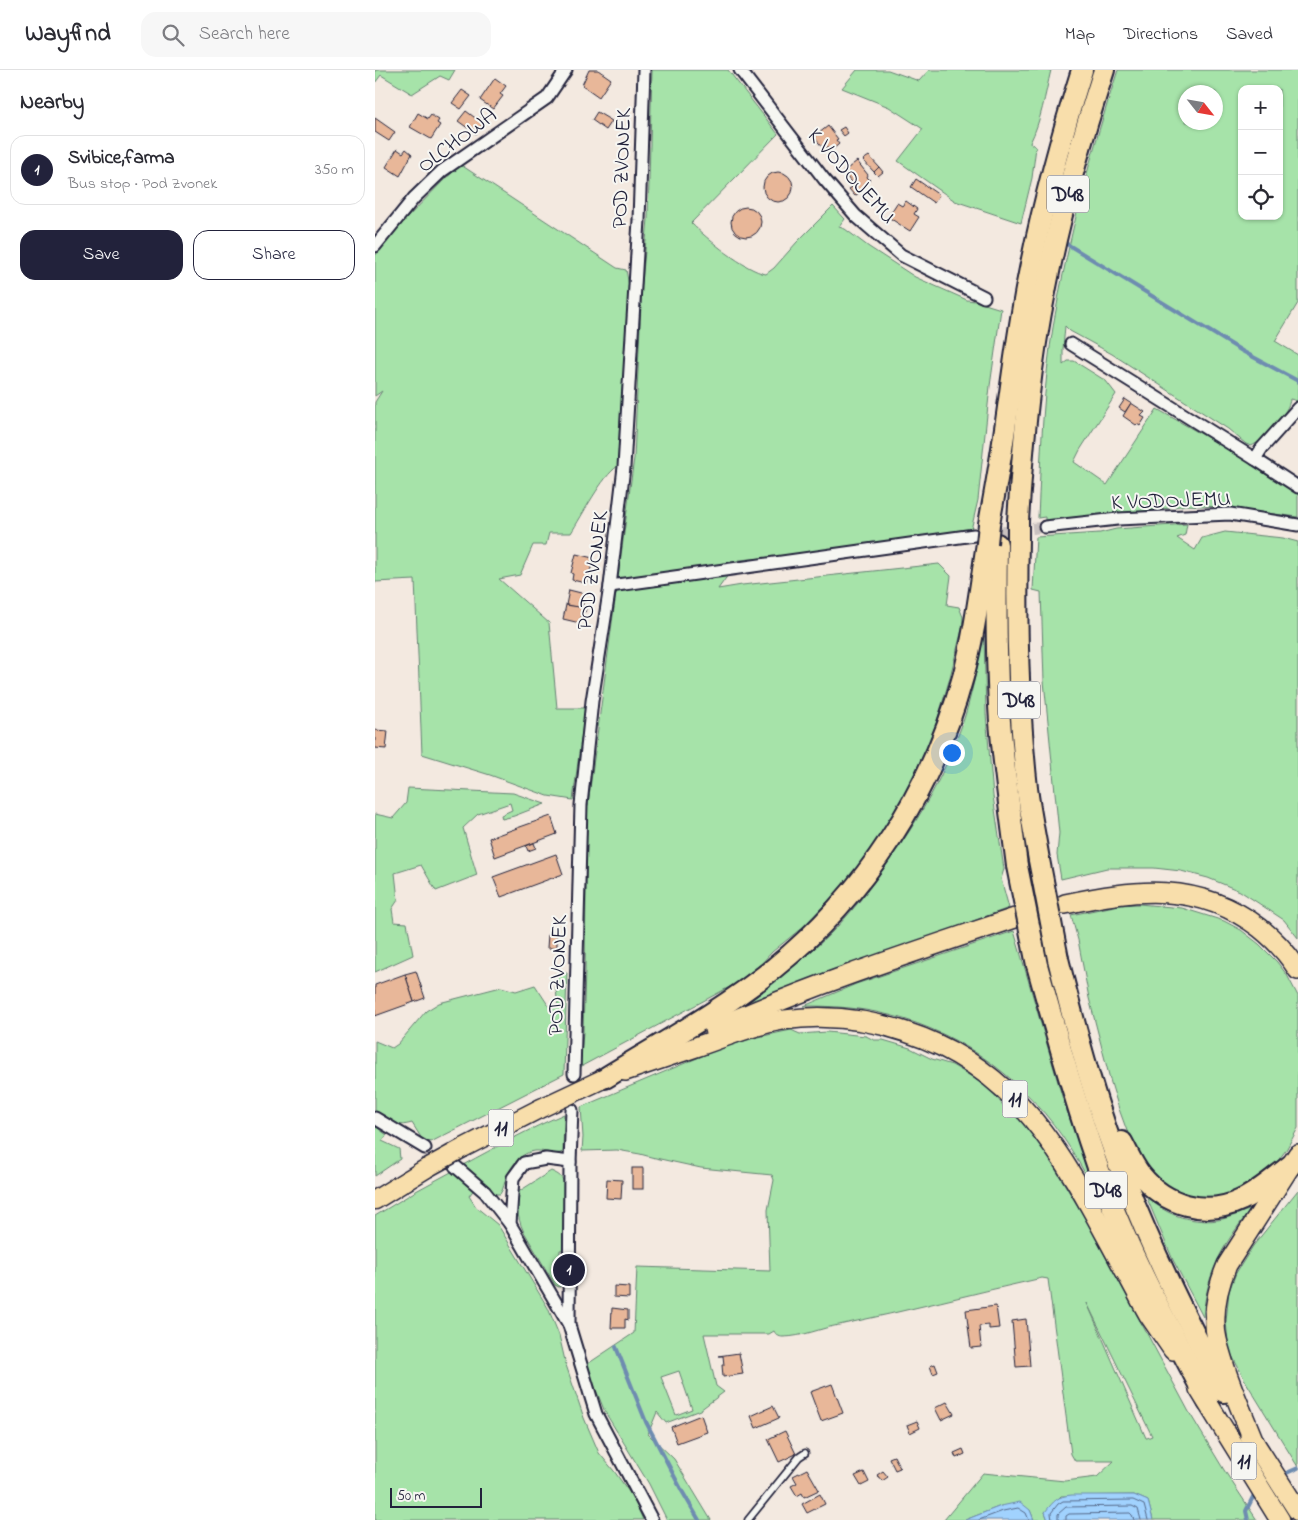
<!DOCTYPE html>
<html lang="en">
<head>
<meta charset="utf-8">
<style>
	:root { --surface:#fff; --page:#f7f7f7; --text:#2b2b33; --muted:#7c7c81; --line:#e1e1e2; --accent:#22223b }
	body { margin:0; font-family:"Indie Flower",sans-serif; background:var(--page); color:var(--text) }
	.controls { position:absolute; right:15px; top:15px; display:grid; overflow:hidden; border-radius:10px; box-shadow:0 1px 4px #0004 }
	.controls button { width:45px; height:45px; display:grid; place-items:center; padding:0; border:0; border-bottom:1px solid var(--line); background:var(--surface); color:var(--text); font:25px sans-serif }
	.compass { position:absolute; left:803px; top:15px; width:45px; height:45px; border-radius:50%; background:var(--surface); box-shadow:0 1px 4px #0004; rotate:121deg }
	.scale { position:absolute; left:15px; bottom:12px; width:92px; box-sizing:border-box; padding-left:5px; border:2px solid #22223b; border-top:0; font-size:14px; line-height:18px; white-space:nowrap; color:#22223b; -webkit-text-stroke:4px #f6f6f2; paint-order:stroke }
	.you { position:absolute; left:576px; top:682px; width:18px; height:18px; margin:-12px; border:4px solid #fff; border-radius:50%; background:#1a73e8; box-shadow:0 0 0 8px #1a73e833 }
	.badge { display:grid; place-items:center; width:32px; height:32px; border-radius:50%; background:var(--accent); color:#fff; font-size:16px; font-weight:700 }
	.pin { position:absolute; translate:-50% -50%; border:2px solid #fff; box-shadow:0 1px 5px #0006 }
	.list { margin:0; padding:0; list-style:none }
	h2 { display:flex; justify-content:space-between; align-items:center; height:65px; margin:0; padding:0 20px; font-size:21px }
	h2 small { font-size:16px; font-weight:400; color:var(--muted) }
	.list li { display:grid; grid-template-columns:32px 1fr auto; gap:15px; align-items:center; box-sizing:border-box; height:70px; margin:0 10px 10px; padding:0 10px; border:1px solid var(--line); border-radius:15px }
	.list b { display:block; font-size:19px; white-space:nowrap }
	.list p { margin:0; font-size:16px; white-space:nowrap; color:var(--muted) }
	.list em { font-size:16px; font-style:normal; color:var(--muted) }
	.actions { display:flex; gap:10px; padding:15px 20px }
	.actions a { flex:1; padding:11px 0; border:1px solid var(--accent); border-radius:15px; text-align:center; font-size:18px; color:var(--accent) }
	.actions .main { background:var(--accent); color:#fff }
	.icon { flex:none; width:28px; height:28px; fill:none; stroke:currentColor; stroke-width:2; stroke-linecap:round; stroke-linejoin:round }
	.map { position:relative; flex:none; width:923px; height:1450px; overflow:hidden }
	header { display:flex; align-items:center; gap:30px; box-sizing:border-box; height:70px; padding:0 25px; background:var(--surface); border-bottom:1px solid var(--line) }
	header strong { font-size:24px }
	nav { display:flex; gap:28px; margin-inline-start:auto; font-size:18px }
	.search { width:350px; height:45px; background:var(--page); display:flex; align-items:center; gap:12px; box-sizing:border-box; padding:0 18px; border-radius:15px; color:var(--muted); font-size:19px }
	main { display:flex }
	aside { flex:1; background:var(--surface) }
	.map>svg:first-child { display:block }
	.green { fill:#a6e3a9; stroke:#648272; fill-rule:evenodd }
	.water { fill:#a1d2fe; stroke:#6e8cb0 }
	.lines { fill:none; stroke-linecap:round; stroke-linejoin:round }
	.shore { stroke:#556889; stroke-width:1 }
	.stream { stroke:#6e8cb0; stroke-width:4 }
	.building { fill:#e8b799; stroke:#22223b }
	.minor-tunnel { stroke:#c9c1bf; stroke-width:11; stroke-dasharray:11 5.5; stroke-linecap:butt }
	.service-casing { stroke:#22223b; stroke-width:9 }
	.minor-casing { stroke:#22223b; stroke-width:15 }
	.primary-casing { stroke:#22223b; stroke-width:21 }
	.trunk-casing { stroke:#22223b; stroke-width:22 }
	.motorway-casing { stroke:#22223b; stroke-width:24 }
	.service { stroke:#f6f6f2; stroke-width:5.5 }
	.minor { stroke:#f6f6f2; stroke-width:11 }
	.primary { stroke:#f8deab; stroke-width:18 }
	.trunk { stroke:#f8deab; stroke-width:19 }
	.motorway { stroke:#f8deab; stroke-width:20 }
	.primary-bridge-casing { stroke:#22223b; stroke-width:21; stroke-linecap:butt }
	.motorway-bridge-casing { stroke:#22223b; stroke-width:24; stroke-linecap:butt }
	.primary-bridge { stroke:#f8deab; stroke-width:18 }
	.motorway-bridge { stroke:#f8deab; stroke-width:20 }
	.labels { text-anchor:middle; stroke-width:4; stroke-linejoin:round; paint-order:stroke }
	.shield { fill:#f6f6f2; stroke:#626272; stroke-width:1 }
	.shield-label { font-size:21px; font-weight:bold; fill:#22223b }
	.street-label { font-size:22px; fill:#22223b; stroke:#f6f6f2 }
</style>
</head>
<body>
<header>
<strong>Wayfind</strong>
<div class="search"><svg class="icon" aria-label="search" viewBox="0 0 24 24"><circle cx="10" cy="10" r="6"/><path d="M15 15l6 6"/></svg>Search here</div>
<nav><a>Map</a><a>Directions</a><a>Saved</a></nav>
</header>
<main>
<aside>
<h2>Nearby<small></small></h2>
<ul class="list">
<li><span class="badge">1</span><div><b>Svibice,farma</b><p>Bus stop · Pod Zvonek</p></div><em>350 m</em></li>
</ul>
<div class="actions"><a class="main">Save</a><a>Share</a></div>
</aside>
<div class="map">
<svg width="923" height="1450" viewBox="0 0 923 1450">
	<rect width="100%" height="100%" fill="#f3e9e0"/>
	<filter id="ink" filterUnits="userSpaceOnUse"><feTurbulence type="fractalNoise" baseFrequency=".02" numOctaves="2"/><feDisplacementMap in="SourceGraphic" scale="10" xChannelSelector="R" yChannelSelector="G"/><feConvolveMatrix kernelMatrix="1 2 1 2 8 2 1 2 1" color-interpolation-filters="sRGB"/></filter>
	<g filter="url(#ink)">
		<g class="green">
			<path d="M0 0H80L74 10 65 6 37 24 6 5 0 13Z"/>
			<path d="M277 0H353L403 64 316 153C331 168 371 201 391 204L399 198 422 172 458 136 470 149 464 157 470 159 494 177 540 207 592 230 600 231 626 239 615 316 603 430 596 460 411 486 364 490 343 519 367 515 564 494 576 506 572 535 584 537 588 547 587 559 574 611 562 651 550 683 530 724 506 764 473 810 429 856 397 882 386 894 360 914 205 997 208 962 210 901 212 741 259 388 267 213 273 149Z"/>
			<path d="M482 0H513L544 11 554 0H676C670 25 666 51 655 73L661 77 657 108 646 153 580 131 523 91 548 59 514 37 467 18Z"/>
			<path d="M743 0H923V233L900 271 923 285V331L915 329C915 341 888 372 876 376L871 374 853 359 737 284 695 261 690 256 688 279V295L693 291H699L731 311 741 324 705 380 699 392 732 415 782 339 860 383 923 423V447L845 437 811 435 788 439 670 450V447L663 448C666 382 668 316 679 251 694 166 716 82 743 0ZM867 19H904V146H867ZM811 22H841V52H811Z"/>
			<path d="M86 95 242 198 251 200 254 216 252 329 243 396C227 406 207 446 196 463H174L171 475H158L145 505 124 509 174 553 182 638H210L198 730 173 726 115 705 47 684 40 510 0 512V332L7 321 0 326V186L26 154 69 110Z"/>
			<path d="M812 454 810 465 802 468 820 480 827 468 850 462 908 468 923 472V868L909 850 865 821 833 808 806 801 779 798H732L686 809 682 785 684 763 669 611 666 522 658 520 661 467 725 463 741 459Z"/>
			<path d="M609 566 611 644 618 726 629 799 626 809 634 838 370 933C400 911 430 889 456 863 478 841 496 817 513 792 544 750 570 704 587 655 597 626 602 595 609 566Z"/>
			<path d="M33 718 138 723 170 734 139 746 127 749 126 745 137 740 135 733 103 744 88 758 102 805 61 821 46 795 20 803 23 830 17 839 19 852 32 853 38 885 0 902V744L18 748 31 733Z"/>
			<path d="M764 834 807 838 849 851 866 860 884 874 902 892 912 905 923 926V1058L911 1080 898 1097 884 1110 853 1128 820 1130 779 1110 756 1072 744 1039 736 1013 714 928 703 870 696 845 744 835Z"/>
			<path d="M639 861 689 1033 721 1122C710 1104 700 1084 687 1066 643 1003 577 957 501 942 477 937 453 936 429 936L481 914Z"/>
			<path d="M192 903 189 1004 56 1072 47 1069 37 1053C20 1058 14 1052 0 1042V971L17 978 23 974 51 941 64 933 126 917 141 921 160 915 175 938 183 936 179 904Z"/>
			<path d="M416 960 425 964 452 962 491 966 499 970H508L535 978 557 989 577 995 599 1008 616 1020 630 1038 647 1051 667 1077 710 1148 814 1342 849 1400 882 1450H778L773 1431 759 1425 686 1426 670 1442 673 1450H659L655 1440 626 1436 590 1450H569L608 1403 690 1411 722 1407 739 1391H700L696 1384 673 1209 667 1208C599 1223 532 1241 464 1255 446 1258 427 1267 408 1267 404 1267 401 1265 399 1261L394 1264H329L341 1316 349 1322 325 1340 291 1353 282 1342 273 1364 299 1389 336 1450H292L274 1414 230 1342 211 1295 259 1263 262 1197 395 1201 393 1140 399 1110 397 1105 326 1098 276 1087 265 1084 242 1080 207 1081 208 1067 206 1037 346 978 379 968ZM712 1233 777 1366 772 1368H771ZM304 1301 317 1339 301 1345 286 1307Z"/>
			<path d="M189 1044 188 1082C179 1086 170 1080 160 1081 147 1082 137 1094 132 1106 129 1112 129 1119 125 1124H121L88 1095C121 1077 154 1059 189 1044Z"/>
			<path d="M0 1056 12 1065 7 1071 24 1079 25 1089 0 1106Z"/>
			<path d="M78 1101 100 1118 94 1126 101 1137 123 1155 173 1238 184 1265 191 1295 209 1348 224 1383 239 1401 259 1429 268 1450H0V1146L41 1121Z"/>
			<path d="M176 1101C185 1105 188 1107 190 1117V1180H185V1188L179 1189 180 1201H188L189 1210 187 1216 184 1217 180 1215 148 1160C142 1147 142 1136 143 1122Z"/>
			<path d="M923 1120V1397L871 1312 854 1280 851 1252 854 1221 861 1203 878 1176Z"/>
			<path d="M771 1126C778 1132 785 1138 793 1142 809 1150 834 1154 851 1148 859 1146 868 1142 876 1139 848 1175 832 1201 828 1247L798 1190Z"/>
		</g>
		<g class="water">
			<path d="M697 1425H759L773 1431 778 1450H673L670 1442C679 1431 682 1426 697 1425Z"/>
			<path d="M645 1432 655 1440 659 1450H590L626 1436Z"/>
		</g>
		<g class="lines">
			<g class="shore">
				<path d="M604 1450 628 1441 643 1438 651 1443 654 1450"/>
				<path d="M677 1450 676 1443 683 1434 688 1431 758 1430 769 1435 773 1450"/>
				<path d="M683 1450V1444L691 1437 757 1436 763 1439 766 1450"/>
				<path d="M691 1450V1446L694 1444 755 1443 757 1445 759 1450"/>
			</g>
			<g class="stream">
				<path d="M687 171 867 281 923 311"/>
				<path d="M241 1277 271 1352 307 1421 324 1450"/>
				<path d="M907 1405 923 1398"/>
				<path d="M873 1450 871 1441 881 1421"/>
			</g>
		</g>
		<g class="building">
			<path d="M214 0H223L236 9 224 27 207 15Z"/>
			<path d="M120 8 131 16 125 24 128 26 118 39 105 30Z"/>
			<path d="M87 20 96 26 86 39 77 33Z"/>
			<path d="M91 41 103 50 105 47 110 51 101 64 83 51Z"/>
			<path d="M222 42 237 51 231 60 217 50Z"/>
			<path d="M43 43 53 49 56 45 64 50 62 53 65 55 56 69 35 57Z"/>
			<path d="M0 48 20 62 14 71 0 62Z"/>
			<path d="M453 56 463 69 461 70 464 74 456 81 453 77 449 79 439 67Z"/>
			<path d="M469 57 473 63 469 66 464 60Z"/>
			<path d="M22 79 28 83 31 79 37 84 25 106 11 97Z"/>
			<path d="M494 86 504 97 499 102 488 90Z"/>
			<path d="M482 91 493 105 492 107 495 110 488 115 490 118 480 126 474 119 479 116 468 102Z"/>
			<path d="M504 97 508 102 503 106 499 102Z"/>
			<circle cx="403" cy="117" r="15"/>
			<path d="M541 109 564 125 559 133 536 117Z"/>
			<path d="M531 131 542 139 539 144 544 147 535 161 513 147 522 133 527 136Z"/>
			<circle cx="371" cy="152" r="15"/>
			<path d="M750 329 756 333 750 342 744 338Z"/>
			<path d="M756 333 770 342 766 346 770 348 765 356 762 354 761 355 748 346Z"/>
			<path d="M201 484 218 488 214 507H213L211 513 197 510 198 504 196 503Z"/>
			<path d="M194 520 210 524 207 538 191 535Z"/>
			<path d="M191 535 211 538 210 542 208 541 205 553 188 549Z"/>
			<path d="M0 660 13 661 11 679 0 678Z"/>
			<path d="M176 746 182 764 120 787 114 768Z"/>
			<path d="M159 773 161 778 153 781 151 776Z"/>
			<path d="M181 784 188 804 126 827 118 807Z"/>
			<path d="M173 864 182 865V878H172Z"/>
			<path d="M41 901 50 928 39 932 30 904Z"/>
			<path d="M30 904 39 932 0 946V915Z"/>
			<rect x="257" y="1098" width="11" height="21"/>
			<path d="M232 1109 247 1110 246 1129 231 1128Z"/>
			<path d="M239 1216 254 1217V1228L239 1227Z"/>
			<path d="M621 1236 624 1258 614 1259V1255L604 1256 606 1277 596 1278 591 1240Z"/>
			<path d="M237 1238 253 1240V1250L250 1249V1258H236Z"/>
			<path d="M651 1249 655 1296 641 1297 637 1251Z"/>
			<path d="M364 1283 368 1304 348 1307 347 1295H349L348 1286H343Z"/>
			<path d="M560 1294 563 1302 558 1304 555 1296Z"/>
			<path d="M457 1314 468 1343 446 1351 435 1322Z"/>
			<path d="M572 1332 579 1344 566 1350 560 1338Z"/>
			<path d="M398 1336 404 1348 381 1358 376 1346Z"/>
			<path d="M326 1345 332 1362 302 1373 296 1357Z"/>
			<path d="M542 1351 545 1358 535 1363 532 1355Z"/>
			<path d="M410 1361 421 1384 404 1392 393 1369Z"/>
			<path d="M588 1379 590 1384 581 1388 579 1383Z"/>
			<path d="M519 1386 525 1398 520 1400 514 1388Z"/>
			<path d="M432 1399 444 1420 429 1427 427 1423 422 1426 416 1416 422 1413 418 1406Z"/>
			<path d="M508 1401 513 1407 507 1411 502 1405Z"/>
			<path d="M489 1402 494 1412 486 1416 480 1406Z"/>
			<path d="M445 1424 450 1434 432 1443 427 1434Z"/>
		</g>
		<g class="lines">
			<path class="minor-tunnel" d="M608 464 670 457"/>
			<defs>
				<path id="service" d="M373 1450 424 1387 430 1383"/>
				<g id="minor">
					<path d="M365 0 449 109 481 146 526 185 609 227"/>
					<path d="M0 176 39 128 67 101 172 28 191 0"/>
					<path d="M696 274 880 389"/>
					<path d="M923 338 887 378 880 389 923 417"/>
					<path d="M670 457 743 449 855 444 923 455"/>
					<path d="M235 516 599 465"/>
					<path d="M199 1004 206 735 217 631 235 516 249 397 264 150 269 0"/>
					<path d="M197 1040 195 1092 194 1255 221 1344 277 1450"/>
					<path d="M0 1048 50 1078"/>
					<path d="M80 1096 110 1122 135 1154"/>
					<path d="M194 1255 135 1154 138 1108 149 1093 171 1089 195 1092"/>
				</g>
				<g id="primary">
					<path d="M88 1078 164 1039"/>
					<path d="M0 1130 52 1098"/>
				</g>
				<g id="trunk">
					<path d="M690 834C760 819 824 811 885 858 900 870 913 884 923 900"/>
					<path d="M339 959C436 915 539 882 640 848"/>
					<path d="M250 1001C274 993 298 985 321 977 350 967 378 955 408 950 449 944 492 949 531 962 649 1000 694 1097 749 1199 758 1214 765 1230 774 1245 782 1257 790 1268 798 1280"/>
					<path d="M824 1319 905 1450"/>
					<path d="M875 1366 923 1441"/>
					<path d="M881 1377C871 1351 859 1325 850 1298 846 1284 840 1269 840 1254 839 1233 844 1214 852 1195L923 1084"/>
				</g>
				<g id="motorway">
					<path d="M643 451C648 372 655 294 671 217 685 143 706 71 729 0"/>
					<path d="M614 454C619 427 624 399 628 372 636 319 642 266 652 214 666 141 685 70 707 0"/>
					<path d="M643 469C641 553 643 635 652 718 655 742 660 766 664 790"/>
					<path d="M622 474C621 533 621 593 625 652 629 700 636 748 642 796"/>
					<path d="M683 889C702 965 722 1041 751 1113 779 1185 814 1254 849 1322"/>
					<path d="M662 895C683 970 704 1046 731 1120 759 1193 797 1262 833 1332"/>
					<path d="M230 1008C287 973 346 941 398 899 490 825 557 721 588 607 600 563 605 518 612 473"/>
					<path d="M747 1072C753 1083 758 1095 766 1105 790 1135 831 1147 866 1130 884 1122 900 1107 916 1095"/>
				</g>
			</defs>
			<use href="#service" class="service-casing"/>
			<use href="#minor" class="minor-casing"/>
			<use href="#primary" class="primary-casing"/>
			<use href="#trunk" class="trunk-casing"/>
			<use href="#motorway" class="motorway-casing"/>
			<use href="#service" class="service"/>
			<use href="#minor" class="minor"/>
			<use href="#primary" class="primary"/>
			<use href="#trunk" class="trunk"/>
			<use href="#motorway" class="motorway"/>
			<defs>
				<g id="primary-bridge">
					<path d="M164 1039 230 1008"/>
					<path d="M52 1098 88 1078"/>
				</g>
				<g id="motorway-bridge">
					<path d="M643 469V451"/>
					<path d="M612 473 614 454"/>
					<path d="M664 790 683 889"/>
					<path d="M642 796 662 895"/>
				</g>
			</defs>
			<use href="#primary-bridge" class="primary-bridge-casing"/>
			<use href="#motorway-bridge" class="motorway-bridge-casing"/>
			<use href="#primary-bridge" class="primary-bridge"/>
			<use href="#motorway-bridge" class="motorway-bridge"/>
		</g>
	</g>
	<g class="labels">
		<g class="shield">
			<rect x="672" y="105.5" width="42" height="37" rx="4"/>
			<rect x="623" y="611.5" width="42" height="37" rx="4"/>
			<rect x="627.5" y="1010.5" width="25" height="37" rx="4"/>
			<rect x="113.5" y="1039.5" width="25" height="37" rx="4"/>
			<rect x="710" y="1101.5" width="42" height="37" rx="4"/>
			<rect x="856.5" y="1372.5" width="25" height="37" rx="4"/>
		</g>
		<g class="shield-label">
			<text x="693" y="131">D48</text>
			<text x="644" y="637">D48</text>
			<text x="640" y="1036">11</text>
			<text x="126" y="1065">11</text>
			<text x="731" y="1127">D48</text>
			<text x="869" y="1398">11</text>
		</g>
		<g class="street-label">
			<text transform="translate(81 69) rotate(-37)" y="8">OLCHOWA</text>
			<text transform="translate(245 98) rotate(-88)" y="8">POD ZVONEK</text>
			<text transform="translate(478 105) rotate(48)" y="8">K VODOJEMU</text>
			<text transform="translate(796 429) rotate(-2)" y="8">K VODOJEMU</text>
			<text transform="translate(216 500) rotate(-82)" y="8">POD ZVONEK</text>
			<text transform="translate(181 905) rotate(-88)" y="8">POD ZVONEK</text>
		</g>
	</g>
</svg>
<div class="controls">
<button>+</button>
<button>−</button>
<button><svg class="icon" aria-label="locate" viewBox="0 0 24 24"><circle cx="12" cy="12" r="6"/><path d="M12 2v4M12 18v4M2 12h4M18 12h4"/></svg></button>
</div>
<svg class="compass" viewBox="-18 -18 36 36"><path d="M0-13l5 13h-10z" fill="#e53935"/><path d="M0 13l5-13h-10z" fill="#7c7c81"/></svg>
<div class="scale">50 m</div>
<div class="you"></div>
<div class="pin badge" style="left:194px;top:1200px">1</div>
</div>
</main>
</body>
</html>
